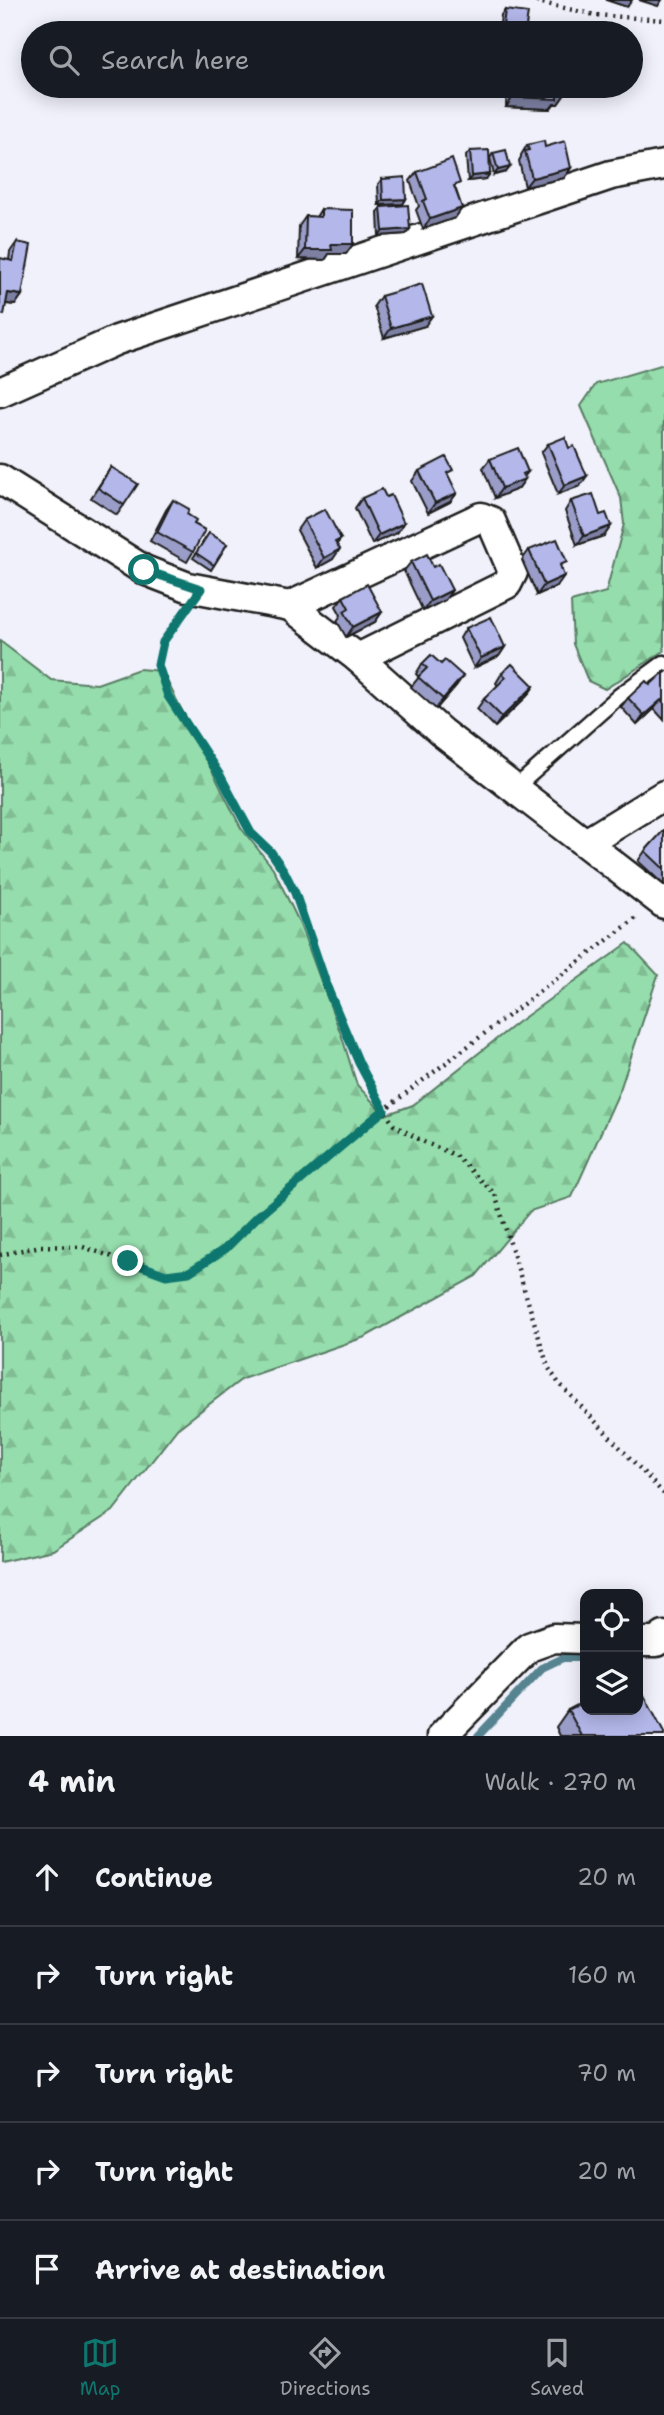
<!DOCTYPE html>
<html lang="en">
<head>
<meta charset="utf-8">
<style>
	:root { --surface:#171b24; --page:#242831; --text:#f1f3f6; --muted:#9ea1a6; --line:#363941; --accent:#0f766e }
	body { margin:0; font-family:"Shantell Sans",sans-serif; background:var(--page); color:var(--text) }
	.controls { position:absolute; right:21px; bottom:21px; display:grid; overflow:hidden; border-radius:14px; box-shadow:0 4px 18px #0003 }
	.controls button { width:63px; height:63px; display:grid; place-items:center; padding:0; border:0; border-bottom:2px solid var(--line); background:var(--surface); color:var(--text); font:35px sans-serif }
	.stop { position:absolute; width:21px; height:21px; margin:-16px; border:5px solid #0f766e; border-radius:50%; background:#fff }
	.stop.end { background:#0f766e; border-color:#fff; box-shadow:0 2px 7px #0008 }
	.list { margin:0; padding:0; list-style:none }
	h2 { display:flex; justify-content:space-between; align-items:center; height:91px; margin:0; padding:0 28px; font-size:30px }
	h2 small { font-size:23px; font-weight:400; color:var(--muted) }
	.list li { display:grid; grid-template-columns:46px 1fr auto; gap:21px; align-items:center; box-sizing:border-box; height:98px; padding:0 28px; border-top:2px solid var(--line) }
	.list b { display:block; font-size:26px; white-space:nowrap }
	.list em { font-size:23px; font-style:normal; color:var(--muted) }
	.icon { flex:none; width:38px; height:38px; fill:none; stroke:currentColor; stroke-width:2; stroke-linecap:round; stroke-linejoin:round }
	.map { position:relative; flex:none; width:664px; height:1736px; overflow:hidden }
	.search { position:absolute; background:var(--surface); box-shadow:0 4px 18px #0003; left:21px; right:21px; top:21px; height:77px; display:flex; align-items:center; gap:18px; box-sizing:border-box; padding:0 24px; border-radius:38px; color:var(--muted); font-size:26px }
	.sheet { height:581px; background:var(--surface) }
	nav { display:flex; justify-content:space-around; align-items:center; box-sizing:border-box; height:98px; border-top:2px solid var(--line); background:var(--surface); font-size:19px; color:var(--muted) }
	nav a { display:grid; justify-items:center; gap:4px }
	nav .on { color:var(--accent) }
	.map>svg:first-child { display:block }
	.forest { fill:url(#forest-firs); stroke:#587c64; stroke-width:2 }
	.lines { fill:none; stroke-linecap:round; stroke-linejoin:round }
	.stream { stroke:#55838f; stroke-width:8 }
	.service-casing { stroke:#1c1c1c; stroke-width:19 }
	.minor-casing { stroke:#1c1c1c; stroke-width:33 }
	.path { stroke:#1c1c1c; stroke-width:4.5; stroke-dasharray:2 5; stroke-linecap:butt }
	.service { stroke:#fff; stroke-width:14 }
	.minor { stroke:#fff; stroke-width:28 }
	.wall { fill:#9a9dc8; stroke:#1c1c1c; stroke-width:2 }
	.shaded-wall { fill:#7d80a3; stroke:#1c1c1c; stroke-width:2 }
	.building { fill:#b3b7e9; stroke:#1c1c1c; stroke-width:2 }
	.route { stroke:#0f766e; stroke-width:9 }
</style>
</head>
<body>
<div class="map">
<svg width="664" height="1736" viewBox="0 0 664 1736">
	<defs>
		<pattern id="forest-firs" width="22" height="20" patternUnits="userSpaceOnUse" patternTransform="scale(1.75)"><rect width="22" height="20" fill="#95ddac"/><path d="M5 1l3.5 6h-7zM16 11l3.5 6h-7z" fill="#80bd93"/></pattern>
	</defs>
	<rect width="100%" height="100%" fill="#f0f1fb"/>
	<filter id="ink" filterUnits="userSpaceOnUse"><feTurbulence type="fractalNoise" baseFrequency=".0143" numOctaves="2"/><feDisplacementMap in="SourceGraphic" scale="14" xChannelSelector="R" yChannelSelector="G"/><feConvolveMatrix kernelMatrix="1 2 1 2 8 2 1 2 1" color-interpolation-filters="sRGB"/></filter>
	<g filter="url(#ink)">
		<g class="forest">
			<path d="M664 364V651L605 689 588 681 573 644 571 602 606 592 624 524 621 498 581 406 596 384Z"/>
			<path d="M0 641 51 680 97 684 139 669 162 671 241 828 273 868 299 922 342 1037 357 1085 385 1115 413 1105 518 1022 628 943 658 975 620 1090 572 1197 530 1211 476 1276 365 1337 242 1379 177 1429 113 1511 53 1550 0 1562Z"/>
		</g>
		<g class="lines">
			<path class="stream" d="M478 1736 542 1668 563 1658H585"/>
			<defs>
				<path id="service" d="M515 788 619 696 664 663"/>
				<g id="minor">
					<path d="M0 392 117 340 611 175 664 165"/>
					<path d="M0 479 144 570 188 587 290 606 358 658 441 732 664 904"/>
					<path d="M290 606 481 517 491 521 513 572 507 584 358 658"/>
					<path d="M586 843 664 795"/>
					<path d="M638 1642H656L664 1636"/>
					<path d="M442 1736 529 1647 554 1638 585 1639"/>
				</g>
			</defs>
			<use href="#service" class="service-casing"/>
			<use href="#minor" class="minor-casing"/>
			<g class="path">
				<path d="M529 0 595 15 664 20"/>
				<path d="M184 611 163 642 158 665 168 696 221 777 251 833 271 852 284 871 295 893 329 992 359 1063 384 1110 394 1125 424 1142 455 1155 495 1194 548 1367 558 1382 664 1494"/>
				<path d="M0 1255 41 1246 83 1247 166 1275 189 1272 225 1249 257 1217 384 1110 639 916"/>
			</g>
			<use href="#service" class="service"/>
			<use href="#minor" class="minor"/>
		</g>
		<g class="wall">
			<path d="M505 10 525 33H499L501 15Z"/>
			<path d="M507 86H565V94L558 104H554L550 109 506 107Z"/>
			<path d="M527 145 545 147 571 168 564 178 525 187 519 161 521 157V155Z"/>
			<path d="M470 151 486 179 468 181 466 156Z"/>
			<path d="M493 153 510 167 506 172 494 175 490 158Z"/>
			<path d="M417 172 456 190 462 208 455 218 423 229 416 210 419 206 410 181Z"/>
			<path d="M382 179 406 199 403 204 379 205 378 184Z"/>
			<path d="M381 207 410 229 406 234 379 236 378 212Z"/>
			<path d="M321 209 353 244 346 254H329L325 260 298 259 299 226 306 216 316 217Z"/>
			<path d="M17 242 22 295 15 305 6 304 9 260 10 252Z"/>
			<path d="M381 296 425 326 384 338 374 306Z"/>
			<path d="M548 444 580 486 558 494 541 453Z"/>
			<path d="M490 459 524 478 525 479 518 489 495 498 483 468Z"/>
			<path d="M111 467 124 505 117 515 91 498Z"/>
			<path d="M419 471 457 493 450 502 428 513 412 481Z"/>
			<path d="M362 498 404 523 397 533 372 544 355 508Z"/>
			<path d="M173 500 187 514 193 552 187 562 150 541 166 510Z"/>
			<path d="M571 501 600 515 611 526 604 536 577 545 565 511Z"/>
			<path d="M304 520 341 539 337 544 333 559 317 568 297 530Z"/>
			<path d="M209 533 227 544 211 570 193 558Z"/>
			<path d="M529 550 562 570 557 586 537 595 522 560Z"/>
			<path d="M411 562 433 567 452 590 445 600 423 611 404 571Z"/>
			<path d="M343 597 382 612 375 622 346 637 337 621 341 615 336 606Z"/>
			<path d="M466 628 505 647 499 656 474 668 460 638Z"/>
			<path d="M422 664H441L463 676 456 686 436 709 411 687 419 677 416 674Z"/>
			<path d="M664 672V720L654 709 637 725 621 707 628 698 650 685Z"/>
			<path d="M502 673 534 686 527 696 495 727 477 709 484 699 498 686 496 683Z"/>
			<path d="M664 830V885L638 861 645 851Z"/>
			<path d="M568 1710 664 1736H560L556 1727Z"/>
		</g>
		<g class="shaded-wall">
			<path d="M606 0H632L627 7Z"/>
			<path d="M639 0H662L658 6Z"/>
			<path d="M557 94H565L558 104H554L550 109 506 107 513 97Z"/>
			<path d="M510 167 506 172 494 175 498 170Z"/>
			<path d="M571 168 564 178 525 187 532 178Z"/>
			<path d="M490 174 486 179 468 181 472 176Z"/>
			<path d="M406 199 403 204 379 205 383 200Z"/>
			<path d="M462 208 455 218 423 229 430 219Z"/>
			<path d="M410 229 406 234 379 236 383 231Z"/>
			<path d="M331 244H353L346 254H329L325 260 298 259 305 250Z"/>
			<path d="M8 293 22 295 15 305 1 303Z"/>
			<path d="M432 316 425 326 384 338 391 328Z"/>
			<path d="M528 472 522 480 525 479 518 489 495 498 502 488 522 474Z"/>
			<path d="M587 476 580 486 558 494 565 485Z"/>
			<path d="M457 493 450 502 428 513 435 503Z"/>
			<path d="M404 523 397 533 372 544 379 535Z"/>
			<path d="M611 526 604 536 577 545 584 536Z"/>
			<path d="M340 549 333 559 317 568 324 558Z"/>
			<path d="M564 576 557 586 537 595 544 585Z"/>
			<path d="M452 590 445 600 423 611 430 601Z"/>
			<path d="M382 612 375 622 346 637 353 627Z"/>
			<path d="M505 647 499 656 474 668 481 658Z"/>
			<path d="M463 676 456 686 436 709 443 699Z"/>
			<path d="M534 686 527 696 495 727 502 717Z"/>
			<path d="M661 700 654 709 637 725 644 715Z"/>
		</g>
		<g class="building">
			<path d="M505 10 528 13 525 33H502Z"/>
			<path d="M514 86H565V94H557V99L513 97Z"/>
			<path d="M544 141 545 147 565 141 571 168 532 178 525 151 529 150 527 145Z"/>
			<path d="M489 150 490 174 472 176 470 151Z"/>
			<path d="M506 150 510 167 498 170 493 153Z"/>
			<path d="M452 159 460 183 454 186 462 208 430 219 423 201 427 199 417 172Z"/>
			<path d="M405 177 406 199 383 200 382 179Z"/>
			<path d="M408 205 410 229 383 231 381 207Z"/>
			<path d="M321 209 353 210V244H331L332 250H305L306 216 321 217Z"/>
			<path d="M17 242 31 245 22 295 8 293 4 315 0 314V258L13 261Z"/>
			<path d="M422 284 432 316 391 328 381 296Z"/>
			<path d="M565 437 569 448 574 446 587 476 565 485 548 444Z"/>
			<path d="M518 448 528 472 522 474 525 479 502 488 490 459Z"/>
			<path d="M446 457 453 470 447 473 457 493 435 503 419 471Z"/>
			<path d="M111 467 138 484 124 505 98 488Z"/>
			<path d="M382 489 386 497 391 495 404 523 379 535 362 498Z"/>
			<path d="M593 494 600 515 606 513 611 526 584 536 571 501Z"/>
			<path d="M173 500 189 509 187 514 196 520 194 524 205 530 193 552 157 532Z"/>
			<path d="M325 509 341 539 335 542 340 549 324 558 304 520Z"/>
			<path d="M209 533 227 544 214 565 196 553Z"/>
			<path d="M557 539 567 562 560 565 564 576 544 585 529 550Z"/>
			<path d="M427 554 433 567 439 564 452 590 430 601 411 562Z"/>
			<path d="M367 584 382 612 353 627 344 611 349 608 343 597Z"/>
			<path d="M491 617 505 647 481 658 466 628Z"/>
			<path d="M431 655 441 664 445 660 463 676 443 699 418 677 427 668 422 664Z"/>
			<path d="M512 664 534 686 502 717 484 699 506 677 502 673Z"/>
			<path d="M664 672V703L661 700 644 715 628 698 646 681 650 685Z"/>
			<path d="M664 830V869L645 851Z"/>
			<path d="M638 1684 664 1733V1736H582L568 1710 585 1701V1710H638Z"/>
		</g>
	</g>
	<g class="lines" filter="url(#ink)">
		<path class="route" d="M128 1261 166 1275 189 1272 225 1249 257 1217 384 1110 359 1063 329 992 295 893 284 871 271 852 251 833 221 777 168 696 158 665 163 642 201 589 144 570"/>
	</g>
</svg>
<div class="controls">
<button><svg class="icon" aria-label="locate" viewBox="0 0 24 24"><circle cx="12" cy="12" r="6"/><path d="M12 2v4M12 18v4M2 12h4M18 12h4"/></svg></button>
<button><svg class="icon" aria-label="layers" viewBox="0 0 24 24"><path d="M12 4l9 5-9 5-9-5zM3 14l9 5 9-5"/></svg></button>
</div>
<div class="stop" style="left:144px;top:570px"></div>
<div class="stop end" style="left:128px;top:1261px"></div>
<div class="search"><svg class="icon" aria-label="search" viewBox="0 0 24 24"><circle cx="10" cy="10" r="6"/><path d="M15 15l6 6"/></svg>Search here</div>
</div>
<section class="sheet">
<h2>4 min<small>Walk · 270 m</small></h2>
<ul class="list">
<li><svg class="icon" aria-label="ahead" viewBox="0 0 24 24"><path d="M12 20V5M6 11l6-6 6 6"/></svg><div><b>Continue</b></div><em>20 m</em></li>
<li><svg class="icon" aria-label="right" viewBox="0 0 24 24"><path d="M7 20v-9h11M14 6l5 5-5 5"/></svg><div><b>Turn right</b></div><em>160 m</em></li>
<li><svg class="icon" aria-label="right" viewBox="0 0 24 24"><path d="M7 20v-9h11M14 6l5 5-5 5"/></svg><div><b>Turn right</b></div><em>70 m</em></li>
<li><svg class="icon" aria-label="right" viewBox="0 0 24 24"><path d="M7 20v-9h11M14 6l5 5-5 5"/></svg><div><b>Turn right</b></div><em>20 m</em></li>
<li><svg class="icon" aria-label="arrive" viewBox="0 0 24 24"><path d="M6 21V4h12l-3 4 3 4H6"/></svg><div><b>Arrive at destination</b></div></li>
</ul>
</section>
<nav>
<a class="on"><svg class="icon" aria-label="map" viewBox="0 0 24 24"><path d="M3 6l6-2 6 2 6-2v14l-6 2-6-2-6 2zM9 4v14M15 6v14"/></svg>Map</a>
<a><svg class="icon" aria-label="directions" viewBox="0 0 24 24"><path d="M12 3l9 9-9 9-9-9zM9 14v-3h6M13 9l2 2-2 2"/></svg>Directions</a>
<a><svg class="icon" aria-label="saved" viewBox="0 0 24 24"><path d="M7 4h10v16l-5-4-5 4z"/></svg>Saved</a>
</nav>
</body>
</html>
